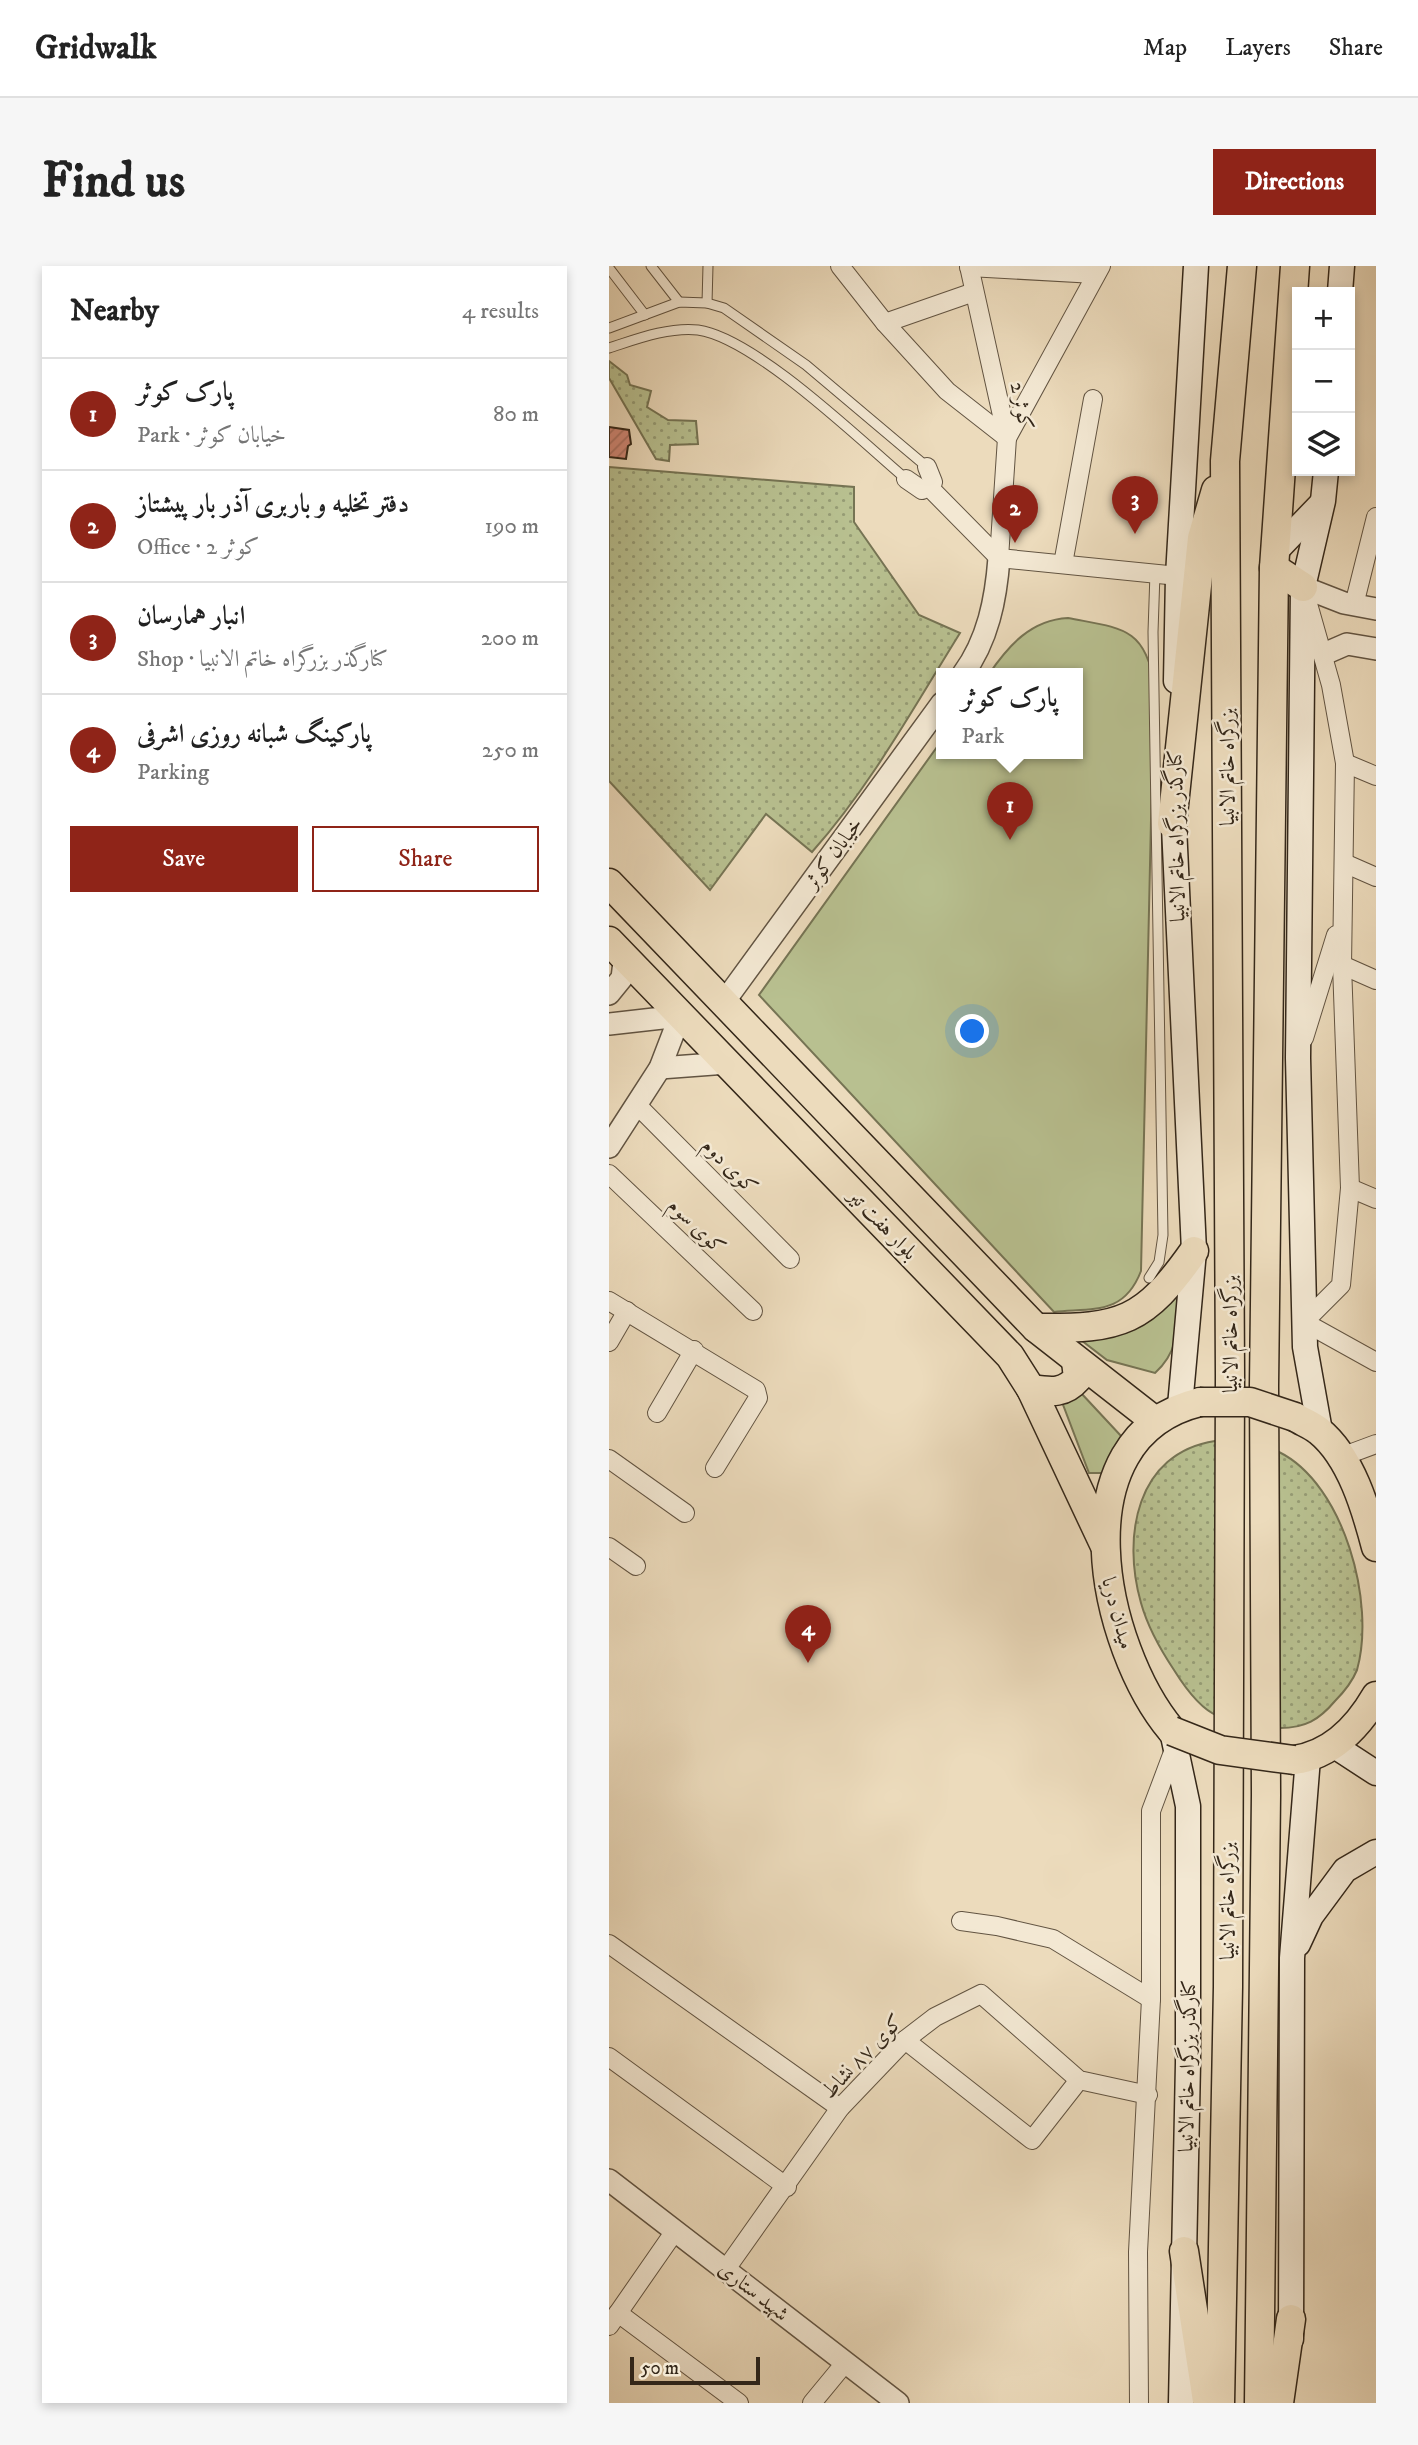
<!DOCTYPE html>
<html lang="en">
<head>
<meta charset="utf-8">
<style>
	:root { --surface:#fff; --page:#f6f6f6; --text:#222; --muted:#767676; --line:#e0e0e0; --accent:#8f2418 }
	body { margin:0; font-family:"IM FELL DW Pica",Amiri,serif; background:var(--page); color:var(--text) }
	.controls { position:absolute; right:21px; top:21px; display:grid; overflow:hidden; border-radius:0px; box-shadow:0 4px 10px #0003 }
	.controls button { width:63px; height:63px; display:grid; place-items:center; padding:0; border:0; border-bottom:2px solid var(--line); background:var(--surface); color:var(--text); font:35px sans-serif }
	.scale { position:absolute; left:21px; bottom:18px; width:130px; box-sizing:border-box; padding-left:7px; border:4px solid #342719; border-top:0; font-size:19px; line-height:24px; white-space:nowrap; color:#342719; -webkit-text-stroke:5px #f3e8d3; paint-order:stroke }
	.you { position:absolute; left:364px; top:766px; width:24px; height:24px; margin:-18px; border:5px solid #fff; border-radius:50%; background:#1a73e8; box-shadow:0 0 0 10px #1a73e833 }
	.badge { display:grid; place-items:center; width:46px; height:46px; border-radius:50%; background:var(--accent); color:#fff; font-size:23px; font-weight:700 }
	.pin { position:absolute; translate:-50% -58px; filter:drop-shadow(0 2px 4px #0008) }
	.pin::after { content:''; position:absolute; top:37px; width:24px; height:21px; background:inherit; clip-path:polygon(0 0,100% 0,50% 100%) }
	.popup { position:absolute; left:327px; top:402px; width:147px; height:91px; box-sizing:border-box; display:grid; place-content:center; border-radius:0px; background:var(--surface); filter:drop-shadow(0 2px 5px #0005); font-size:23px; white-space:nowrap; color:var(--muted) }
	.popup b { font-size:26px; color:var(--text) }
	.popup::after { content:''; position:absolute; left:50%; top:100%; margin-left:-14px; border:14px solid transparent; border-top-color:var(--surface) }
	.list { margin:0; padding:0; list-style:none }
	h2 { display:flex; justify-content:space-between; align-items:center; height:91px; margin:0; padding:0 28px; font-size:30px }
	h2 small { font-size:23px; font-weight:400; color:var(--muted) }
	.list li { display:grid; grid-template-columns:46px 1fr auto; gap:21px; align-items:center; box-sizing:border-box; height:112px; padding:0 28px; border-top:2px solid var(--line) }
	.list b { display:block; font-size:26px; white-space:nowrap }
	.list p { margin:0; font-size:23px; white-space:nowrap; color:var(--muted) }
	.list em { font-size:23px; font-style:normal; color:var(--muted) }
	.actions { display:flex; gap:14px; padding:21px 28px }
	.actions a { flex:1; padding:16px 0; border:2px solid var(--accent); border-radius:0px; text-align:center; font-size:24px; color:var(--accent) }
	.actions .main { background:var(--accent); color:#fff }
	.icon { flex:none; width:38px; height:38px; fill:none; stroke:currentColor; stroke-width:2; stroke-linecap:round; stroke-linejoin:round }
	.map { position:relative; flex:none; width:767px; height:2137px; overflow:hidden; border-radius:0px }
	header { display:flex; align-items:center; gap:42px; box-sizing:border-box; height:98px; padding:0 35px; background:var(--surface); border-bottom:2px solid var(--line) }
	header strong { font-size:33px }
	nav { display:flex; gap:38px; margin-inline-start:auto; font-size:24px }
	.intro { display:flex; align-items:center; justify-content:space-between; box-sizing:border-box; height:168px; padding:0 42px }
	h1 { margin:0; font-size:49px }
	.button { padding:18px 32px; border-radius:0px; background:var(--accent); color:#fff; font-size:24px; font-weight:700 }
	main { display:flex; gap:42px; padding:0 42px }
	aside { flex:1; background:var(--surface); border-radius:0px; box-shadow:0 4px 10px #0003 }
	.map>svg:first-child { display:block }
	.green { fill:#b8c090; stroke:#767454; stroke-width:2 }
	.garden { fill:url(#garden-dots); stroke:#767454; stroke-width:2 }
	.building { fill:url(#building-hatch); stroke:#342719; stroke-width:2 }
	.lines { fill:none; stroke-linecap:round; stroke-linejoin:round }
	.service-casing { stroke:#625442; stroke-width:11 }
	.minor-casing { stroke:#625442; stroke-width:20 }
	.tertiary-casing { stroke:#625442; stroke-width:24 }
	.secondary-casing { stroke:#342719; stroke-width:27 }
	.primary-casing { stroke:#342719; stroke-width:31 }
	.trunk-casing { stroke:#342719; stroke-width:31 }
	.service { stroke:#f3e8d3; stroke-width:9 }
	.minor { stroke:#f3e8d3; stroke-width:18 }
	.tertiary { stroke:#f3e8d3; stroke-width:21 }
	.secondary { stroke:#f3e8d3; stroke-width:24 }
	.primary { stroke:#ecdbbc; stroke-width:28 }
	.trunk { stroke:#ecdbbc; stroke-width:28 }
	.primary-bridge-casing { stroke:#342719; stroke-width:31; stroke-linecap:butt }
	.primary-bridge { stroke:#ecdbbc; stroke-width:28 }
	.labels { text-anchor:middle; stroke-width:5; stroke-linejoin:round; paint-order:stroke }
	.street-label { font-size:21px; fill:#342719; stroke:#f3e8d3 }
</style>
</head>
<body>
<header>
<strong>Gridwalk</strong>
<nav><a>Map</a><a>Layers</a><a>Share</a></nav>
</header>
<div class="intro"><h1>Find us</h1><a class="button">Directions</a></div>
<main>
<aside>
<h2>Nearby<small>4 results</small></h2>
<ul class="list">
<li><span class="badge">1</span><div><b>پارک کوثر</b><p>Park · خیابان کوثر</p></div><em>80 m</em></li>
<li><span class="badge">2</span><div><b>دفتر تخلیه و باربری آذر بار پیشتاز</b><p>Office · کوثر 2</p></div><em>190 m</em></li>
<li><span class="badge">3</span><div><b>انبار همارسان</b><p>Shop · کنارگذر بزرگراه خاتم الانبیا</p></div><em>200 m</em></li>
<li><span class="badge">4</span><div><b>پارکینگ شبانه روزی اشرفی</b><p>Parking</p></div><em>250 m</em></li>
</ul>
<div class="actions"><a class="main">Save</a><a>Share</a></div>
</aside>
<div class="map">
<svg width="767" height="2137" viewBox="0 0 767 2137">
	<defs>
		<pattern id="garden-dots" width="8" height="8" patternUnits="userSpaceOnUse" patternTransform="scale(1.75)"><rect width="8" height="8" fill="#b8c090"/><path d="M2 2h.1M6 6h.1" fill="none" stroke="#969c75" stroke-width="1.8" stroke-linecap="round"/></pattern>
		<pattern id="building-hatch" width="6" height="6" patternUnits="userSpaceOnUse" patternTransform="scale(1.75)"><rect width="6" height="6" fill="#d38a79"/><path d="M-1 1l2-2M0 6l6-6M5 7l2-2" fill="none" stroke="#ac7162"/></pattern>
	</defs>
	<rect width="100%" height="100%" fill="#ecdbbc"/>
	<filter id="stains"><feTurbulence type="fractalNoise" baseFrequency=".00286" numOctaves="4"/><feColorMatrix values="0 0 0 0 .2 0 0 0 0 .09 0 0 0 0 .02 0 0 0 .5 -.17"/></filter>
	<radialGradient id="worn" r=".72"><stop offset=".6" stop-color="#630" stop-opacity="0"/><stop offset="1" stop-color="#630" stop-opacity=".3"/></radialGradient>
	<g class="green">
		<path d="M459 352C510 362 537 360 545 419L532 1005C515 1049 485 1042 445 1046L150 729 333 474V488H469V408H380C400 379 422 354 459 352Z"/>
		<path d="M571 1026C569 1058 571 1085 546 1107L498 1094 468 1071Z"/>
		<path d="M472 1127 513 1171 496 1207H480L453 1136Z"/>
	</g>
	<g class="garden">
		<path d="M0 95 18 109 21 119 42 125 38 141 59 154 87 155 89 178 61 179 60 195 47 193 0 112Z"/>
		<path d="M0 201 245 221V256L310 349 351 367C305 441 261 521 203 586L157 548 101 624 0 515Z"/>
		<path d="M606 1175 609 1176V1450C591 1443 575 1420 565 1404 551 1383 539 1362 532 1337 513 1271 527 1187 606 1175Z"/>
		<path d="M670 1186C735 1218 767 1337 748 1404 743 1416 735 1426 726 1435 710 1454 696 1462 671 1462Z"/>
	</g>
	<path class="building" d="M0 161 20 164 22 178 19 180 17 193 0 191Z"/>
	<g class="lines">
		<defs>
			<g id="service">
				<path d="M42 0 70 36"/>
				<path d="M0 2 36 49"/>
				<path d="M98 37 99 0"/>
				<path d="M0 62 70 36 98 37 115 42 197 99 318 201"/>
				<path d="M0 82C28 73 59 61 89 64 146 72 251 174 297 213"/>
				<path d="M540 1012 550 996 554 969 544 366 546 307"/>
			</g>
			<g id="minor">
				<path d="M231 0 276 57 338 125 398 172 492 0"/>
				<path d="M360 0 398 172 390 292"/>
				<path d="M360 1 486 8"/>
				<path d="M276 57 365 26"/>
				<path d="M318 201 324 216 320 221"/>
				<path d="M297 213 313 224 320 221 390 292 569 310"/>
				<path d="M454 298 484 133"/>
				<path d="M699 338 722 419 736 497 733 699 741 922 732 1019 695 1056 767 1096"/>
				<path d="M745 339 767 251"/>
				<path d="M736 497 767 510"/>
				<path d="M735 597 767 611"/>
				<path d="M733 699 767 714"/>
				<path d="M695 772 727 669"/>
				<path d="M28 839 181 993"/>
				<path d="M0 908 144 1045"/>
				<path d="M741 922 767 933"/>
				<path d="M0 1035 147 1124 149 1132 106 1202"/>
				<path d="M0 1076 18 1045"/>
				<path d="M48 1147 85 1084"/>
				<path d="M732 1191 767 1178"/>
				<path d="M0 1193 76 1247"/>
				<path d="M0 1281 27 1300"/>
				<path d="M352 1655 388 1660 444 1673 542 1733"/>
				<path d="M0 1678 231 1842"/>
				<path d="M296 1774 423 1874 470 1814"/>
				<path d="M0 1791 178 1921"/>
				<path d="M117 2003 231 1842 296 1774 326 1751 372 1728 470 1814 539 1829"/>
				<path d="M9 2047 130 2137"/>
				<path d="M0 2060 66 1965"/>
				<path d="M203 2137 236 2097"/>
				<path d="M530 2137 529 1986 542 1733V1545L566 1481"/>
			</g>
			<g id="tertiary">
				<path d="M694 321 735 337 767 343"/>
				<path d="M715 388 738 378 767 383"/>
				<path d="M354 408C379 374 387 333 390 292"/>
				<path d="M0 728 13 712 15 696 5 683"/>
				<path d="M115 736 333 437"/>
				<path d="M0 758 71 750 51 802 0 881"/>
				<path d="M51 802 118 797"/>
				<path d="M0 1914 289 2137"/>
			</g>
			<g id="secondary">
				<path d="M731 26 733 0"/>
				<path d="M665 287 713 237"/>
				<path d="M567 415 569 310 587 0"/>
				<path d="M564 539 585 985 571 1140"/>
				<path d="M711 1165 696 1081 689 792 694 321 714 235 717 205"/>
				<path d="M563 1465 579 1540V1797L572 2137"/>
				<path d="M724 1479 767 1507"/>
				<path d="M689 1678 702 1650 736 1604 767 1586"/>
				<path d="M682 2073 683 1692 699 1492"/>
			</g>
			<g id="primary">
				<path d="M0 617 427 1062 546 1155"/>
				<path d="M0 675 401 1090 422 1123 495 1278"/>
				<path d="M427 1062C513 1063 535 1056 585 985"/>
				<path d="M422 1123C443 1126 455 1128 469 1112L467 1095"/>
				<path d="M686 1151C694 1156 703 1159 710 1165 742 1191 757 1243 767 1281"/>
				<path d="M563 1465C493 1382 447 1171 591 1136"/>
				<path d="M685 1494C722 1489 749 1461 767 1430"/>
			</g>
			<g id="trunk">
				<path d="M665 302 694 321"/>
				<path d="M563 558 593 272 607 224"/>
				<path d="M575 1985 598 2135"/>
				<path d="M611 2137 619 1721 621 1109 616 195 633 0"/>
				<path d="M650 2137 657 1529 655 1120 665 302 686 0"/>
				<path d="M670 2137 682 2053"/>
			</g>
		</defs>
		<use href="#service" class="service-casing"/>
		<use href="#minor" class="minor-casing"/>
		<use href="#tertiary" class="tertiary-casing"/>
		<use href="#secondary" class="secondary-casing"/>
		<use href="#primary" class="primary-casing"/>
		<use href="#trunk" class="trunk-casing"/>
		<use href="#service" class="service"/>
		<use href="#minor" class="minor"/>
		<use href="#tertiary" class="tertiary"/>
		<use href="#secondary" class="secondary"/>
		<use href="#primary" class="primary"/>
		<use href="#trunk" class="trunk"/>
		<defs>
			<g id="primary-bridge">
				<path d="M591 1136H641L686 1151"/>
				<path d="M563 1465 611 1484 685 1494"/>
			</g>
		</defs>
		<use href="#primary-bridge" class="primary-bridge-casing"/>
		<use href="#primary-bridge" class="primary-bridge"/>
	</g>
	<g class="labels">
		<g class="street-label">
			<text transform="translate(413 140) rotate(79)" y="7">کوثر 2</text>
			<text transform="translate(618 501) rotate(-90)" y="7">بزرگراه خاتم الانبیا</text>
			<text transform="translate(567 570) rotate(-91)" y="7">کنارگذر بزرگراه خاتم الانبیا</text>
			<text transform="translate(224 587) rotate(-54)" y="7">خیابان کوثر</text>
			<text transform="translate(121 900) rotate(45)" y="7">کوی دوم</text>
			<text transform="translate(274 958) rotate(46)" y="7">بلوار هفت تیر</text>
			<text transform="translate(88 960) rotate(44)" y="7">کوی سوم</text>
			<text transform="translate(621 1068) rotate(-90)" y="7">بزرگراه خاتم الانبیا</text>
			<text transform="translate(509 1347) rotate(75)" y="7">میدان دریا</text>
			<text transform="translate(618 1635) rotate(-90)" y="7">بزرگراه خاتم الانبیا</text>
			<text transform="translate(253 1790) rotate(-46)" y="7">کوی ۸۷ نشاط</text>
			<text transform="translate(578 1800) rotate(-89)" y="7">کنارگذر بزرگراه خاتم الانبیا</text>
			<text transform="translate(145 2025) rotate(38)" y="7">شهید ستاری</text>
		</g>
	</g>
	<rect width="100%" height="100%" filter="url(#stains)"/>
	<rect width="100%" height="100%" fill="url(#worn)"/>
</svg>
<div class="controls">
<button>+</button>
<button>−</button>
<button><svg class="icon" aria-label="layers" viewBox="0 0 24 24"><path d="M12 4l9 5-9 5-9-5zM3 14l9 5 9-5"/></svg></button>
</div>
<div class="scale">50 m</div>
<div class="you"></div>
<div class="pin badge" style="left:401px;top:574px">1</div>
<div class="popup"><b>پارک کوثر</b>Park</div>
<div class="pin badge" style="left:406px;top:277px">2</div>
<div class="pin badge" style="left:526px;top:268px">3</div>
<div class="pin badge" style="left:199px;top:1397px">4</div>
</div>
</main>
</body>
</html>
